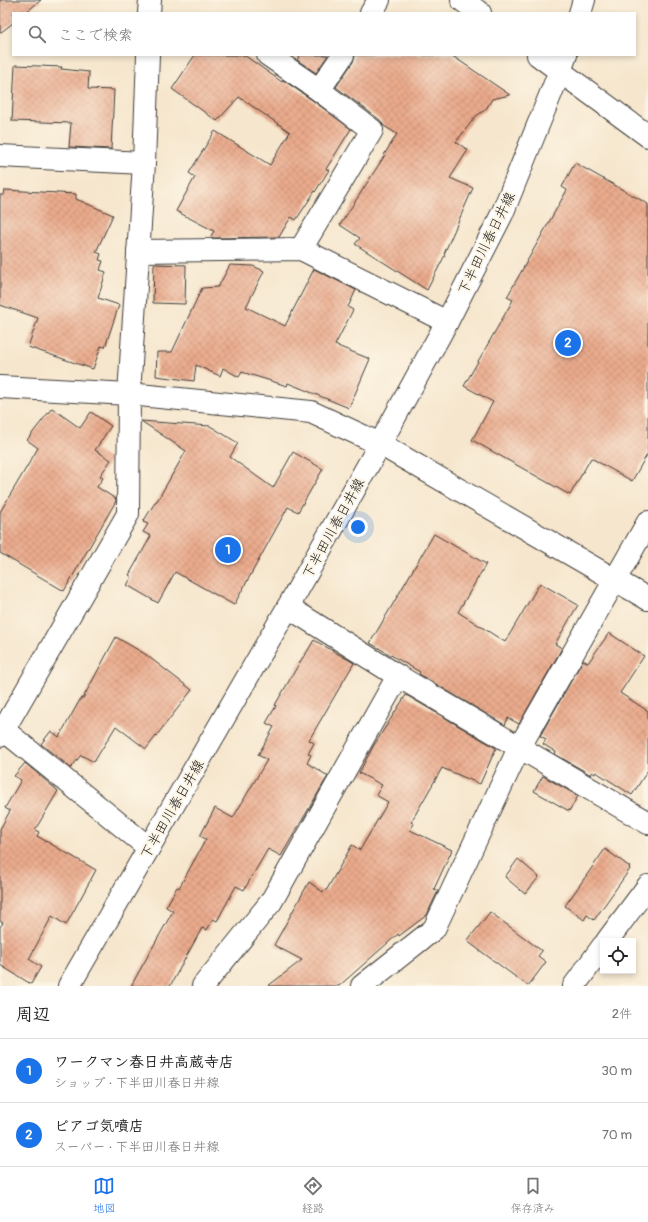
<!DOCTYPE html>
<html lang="ja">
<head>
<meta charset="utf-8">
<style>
	:root { --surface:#fff; --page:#f2f2f2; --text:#202124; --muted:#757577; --line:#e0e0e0; --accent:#1a73e8 }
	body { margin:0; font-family:Pangolin,"Klee One",sans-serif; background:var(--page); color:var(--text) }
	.controls { position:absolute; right:12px; bottom:12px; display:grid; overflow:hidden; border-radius:0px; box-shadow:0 2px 6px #0003 }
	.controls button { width:36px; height:36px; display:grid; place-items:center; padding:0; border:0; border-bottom:1px solid var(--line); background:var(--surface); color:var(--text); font:20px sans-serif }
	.you { position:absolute; left:358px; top:527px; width:14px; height:14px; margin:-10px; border:3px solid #fff; border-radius:50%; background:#1a73e8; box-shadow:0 0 0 6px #1a73e833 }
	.badge { display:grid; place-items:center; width:26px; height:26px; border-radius:50%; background:var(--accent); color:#fff; font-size:13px; font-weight:700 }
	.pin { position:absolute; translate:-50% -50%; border:2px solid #fff; box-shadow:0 1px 4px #0006 }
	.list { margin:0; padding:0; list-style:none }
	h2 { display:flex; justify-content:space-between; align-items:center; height:52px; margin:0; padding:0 16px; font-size:17px }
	h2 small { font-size:13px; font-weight:400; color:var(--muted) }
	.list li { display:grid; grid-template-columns:26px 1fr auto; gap:12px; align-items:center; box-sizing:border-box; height:64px; padding:0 16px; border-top:1px solid var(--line) }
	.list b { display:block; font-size:15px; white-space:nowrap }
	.list p { margin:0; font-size:13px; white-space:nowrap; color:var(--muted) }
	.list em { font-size:13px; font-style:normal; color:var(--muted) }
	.icon { flex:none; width:22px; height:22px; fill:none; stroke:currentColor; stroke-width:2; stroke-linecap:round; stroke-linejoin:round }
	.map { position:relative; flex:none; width:648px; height:986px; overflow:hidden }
	.search { position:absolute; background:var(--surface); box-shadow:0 2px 6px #0003; left:12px; right:12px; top:12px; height:44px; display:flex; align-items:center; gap:10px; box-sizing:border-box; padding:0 14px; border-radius:0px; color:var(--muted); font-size:15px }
	.sheet { height:180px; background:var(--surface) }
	nav { display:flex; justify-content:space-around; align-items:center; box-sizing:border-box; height:56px; border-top:1px solid var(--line); background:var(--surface); font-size:11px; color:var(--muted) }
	nav a { display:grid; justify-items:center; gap:2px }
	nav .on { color:var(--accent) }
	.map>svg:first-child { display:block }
	.building { fill:url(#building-cross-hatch) }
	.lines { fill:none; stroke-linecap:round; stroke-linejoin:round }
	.street-casing { stroke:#3d3a37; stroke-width:24 }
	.secondary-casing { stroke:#3d3a37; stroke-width:24 }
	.street { stroke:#fff; stroke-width:22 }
	.secondary { stroke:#fff; stroke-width:22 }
	.labels { text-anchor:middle; stroke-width:4; stroke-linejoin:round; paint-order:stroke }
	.street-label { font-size:14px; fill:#1c1c1c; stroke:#fcf5e5 }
</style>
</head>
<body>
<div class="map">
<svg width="648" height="986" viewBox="0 0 648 986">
	<defs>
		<pattern id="building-cross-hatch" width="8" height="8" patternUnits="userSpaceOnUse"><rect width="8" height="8" fill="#eaaa8c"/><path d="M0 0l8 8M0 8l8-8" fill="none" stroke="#c89278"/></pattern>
	</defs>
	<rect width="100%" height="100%" fill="#fcf5e5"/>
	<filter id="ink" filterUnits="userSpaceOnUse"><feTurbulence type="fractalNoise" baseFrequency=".025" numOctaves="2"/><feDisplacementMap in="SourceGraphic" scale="8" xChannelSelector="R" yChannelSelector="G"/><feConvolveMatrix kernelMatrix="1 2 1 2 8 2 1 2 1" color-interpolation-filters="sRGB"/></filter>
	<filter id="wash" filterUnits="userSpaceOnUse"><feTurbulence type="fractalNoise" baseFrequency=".012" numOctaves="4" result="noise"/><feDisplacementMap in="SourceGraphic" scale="16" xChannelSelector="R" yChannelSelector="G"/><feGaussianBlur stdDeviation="0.9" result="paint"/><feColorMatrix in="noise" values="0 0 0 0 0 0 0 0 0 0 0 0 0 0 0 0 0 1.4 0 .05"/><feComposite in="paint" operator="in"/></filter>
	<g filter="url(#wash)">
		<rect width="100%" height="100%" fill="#f6e6cd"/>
		<g id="blocks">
			<g class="building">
				<path d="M0 0H41L25 13H13V23L0 33Z"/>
				<path d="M195 55H244L282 82 283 80 312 100 351 129 326 169 329 170 315 192V191L296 220 291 217 279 237 213 238 211 236 214 231 176 211 195 177 189 173 215 131 270 165 290 132 239 97 217 121 172 89Z"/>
				<path d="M300 55H328L316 73 297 60Z"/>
				<path d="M355 55H451L510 95 492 99 486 109 475 117 456 142 468 150 450 178 473 188 444 254 445 255 427 290 355 244 360 238 340 225 385 155H384L397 134 384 126 380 120 336 87 353 62Z"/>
				<path d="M15 65 62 67 61 69 89 72 88 89 114 90 111 149 69 147 71 123 12 121Z"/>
				<path d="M575 163 648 204V453L632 481 591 458 570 495 472 440 493 402 464 386 513 300 507 297 567 190 562 187Z"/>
				<path d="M5 190 76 194V199L113 215 96 252 101 254 99 260 103 261 100 270 106 272 98 298 119 305 105 347 101 346 93 369 28 347 38 318 0 305V195H4Z"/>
				<path d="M154 264 186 265 185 304 153 303Z"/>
				<path d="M230 265 253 266 264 271 246 307 285 326 314 269 356 290 348 307 353 310 335 345 370 359 349 408 288 383 287 386 242 372 239 377 223 368 220 376 196 365 194 381 156 376 157 352H172L202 288 218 287Z"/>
				<path d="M52 408 80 428 91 412 111 426 95 450 111 460 100 476 103 478 97 487 116 499V501L64 591 0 553V512L38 448 27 440Z"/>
				<path d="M141 421 210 426 238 443 230 457 273 488 293 452 323 469 298 512 288 507 234 605 175 572 158 603 127 585 132 577 129 575 151 536 143 532 148 524 143 522 156 501H157L186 451Z"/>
				<path d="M434 534 486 564 458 612 505 642 540 583 578 605 555 644 562 648 519 724 508 718 505 725 419 674 420 672 370 643Z"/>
				<path d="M609 633 644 656 620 693 648 711V770L632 795 596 772 595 774 592 772 591 775 555 754 556 752 543 744 546 739 540 736 583 660 588 663Z"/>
				<path d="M116 637 145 654 192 690 146 749 116 726 94 762 81 755 71 768 41 744 51 731 59 737 81 698H83Z"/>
				<path d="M314 640 354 663 309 740 314 743 308 754 311 755 307 763 328 776 281 856 268 849 244 890 236 886 217 921 213 919 207 930 202 928 170 986H131L173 911 166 907 177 887 179 888 206 839 200 836 215 808 233 818 267 760 258 755 274 727 266 723 276 706 275 705 303 657H304Z"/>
				<path d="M406 695 496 748 480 784 442 768 411 822 414 824 410 830 452 850 434 889 438 891 430 908 427 915 399 936 398 934 339 986H268L302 960 274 945 309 882 323 892 324 890 326 891 352 845 360 850 388 802 376 795 382 785 359 773 374 745Z"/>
				<path d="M25 763 58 791 35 830 39 832 37 836 96 870 66 925 52 916 29 959 41 967 31 984 0 965V927L3 923 0 921V829L10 811 5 808 21 780 14 776Z"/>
				<path d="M543 776 578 796 569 811 534 791Z"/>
				<path d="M605 849 630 867 629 868 630 869 594 920 587 915 584 920 565 906Z"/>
				<path d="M518 859 539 877 525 894 505 877Z"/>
				<path d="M490 912 542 951 538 956 546 962 528 986 467 941Z"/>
			</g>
		</g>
	</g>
	<g filter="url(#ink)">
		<use href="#blocks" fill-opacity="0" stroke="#3d3a37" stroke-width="1"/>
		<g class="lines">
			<defs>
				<g id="street">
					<path d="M462 0 480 13"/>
					<path d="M371 13 379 0"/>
					<path d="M268 55 319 90 372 130 301 249"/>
					<path d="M538 55 648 136"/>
					<path d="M319 90 343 55"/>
					<path d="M0 156 144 163"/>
					<path d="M138 251 301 249 447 322"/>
					<path d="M0 387 129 394 128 514 0 736"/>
					<path d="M288 607 398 676 648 823"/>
					<path d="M0 727 149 848"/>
					<path d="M607 941 648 886"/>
					<path d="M203 986 271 902 398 676"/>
					<path d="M362 986 434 929 519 748 648 522"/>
					<path d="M574 986 603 946"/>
				</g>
				<g id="secondary">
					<path d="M149 13 150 0"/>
					<path d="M580 13 584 0"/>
					<path d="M148 55 144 163 129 394 311 412 380 444 648 599"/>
					<path d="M69 986 288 607 380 444 447 322 502 214 560 71 566 55"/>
				</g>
			</defs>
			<use href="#street" class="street-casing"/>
			<use href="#secondary" class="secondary-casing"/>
			<use href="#street" class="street"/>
			<use href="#secondary" class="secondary"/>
		</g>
	</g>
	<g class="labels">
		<g class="street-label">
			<text transform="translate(486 243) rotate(-64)" y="5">下半田川春日井線</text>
			<text transform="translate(333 528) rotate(-61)" y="5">下半田川春日井線</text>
			<text transform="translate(172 809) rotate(-60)" y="5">下半田川春日井線</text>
		</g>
	</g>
</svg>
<div class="controls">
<button><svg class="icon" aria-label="locate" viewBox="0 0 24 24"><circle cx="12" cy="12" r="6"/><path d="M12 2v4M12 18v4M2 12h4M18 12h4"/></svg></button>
</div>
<div class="you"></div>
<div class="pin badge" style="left:228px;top:550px">1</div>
<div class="pin badge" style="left:568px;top:343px">2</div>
<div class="search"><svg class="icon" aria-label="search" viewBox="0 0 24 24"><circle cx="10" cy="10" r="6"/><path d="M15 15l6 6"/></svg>ここで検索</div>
</div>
<section class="sheet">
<h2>周辺<small>2件</small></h2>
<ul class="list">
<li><span class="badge">1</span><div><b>ワークマン春日井高蔵寺店</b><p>ショップ · 下半田川春日井線</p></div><em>30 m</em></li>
<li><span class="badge">2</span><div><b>ピアゴ気噴店</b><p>スーパー · 下半田川春日井線</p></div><em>70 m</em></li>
</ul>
</section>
<nav>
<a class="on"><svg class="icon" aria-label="map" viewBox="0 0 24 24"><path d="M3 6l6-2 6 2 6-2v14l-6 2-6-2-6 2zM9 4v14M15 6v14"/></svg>地図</a>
<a><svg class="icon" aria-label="directions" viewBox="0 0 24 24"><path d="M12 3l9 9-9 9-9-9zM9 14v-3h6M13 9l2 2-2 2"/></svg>経路</a>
<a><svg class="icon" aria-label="saved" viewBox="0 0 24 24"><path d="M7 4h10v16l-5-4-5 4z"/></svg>保存済み</a>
</nav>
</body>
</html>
